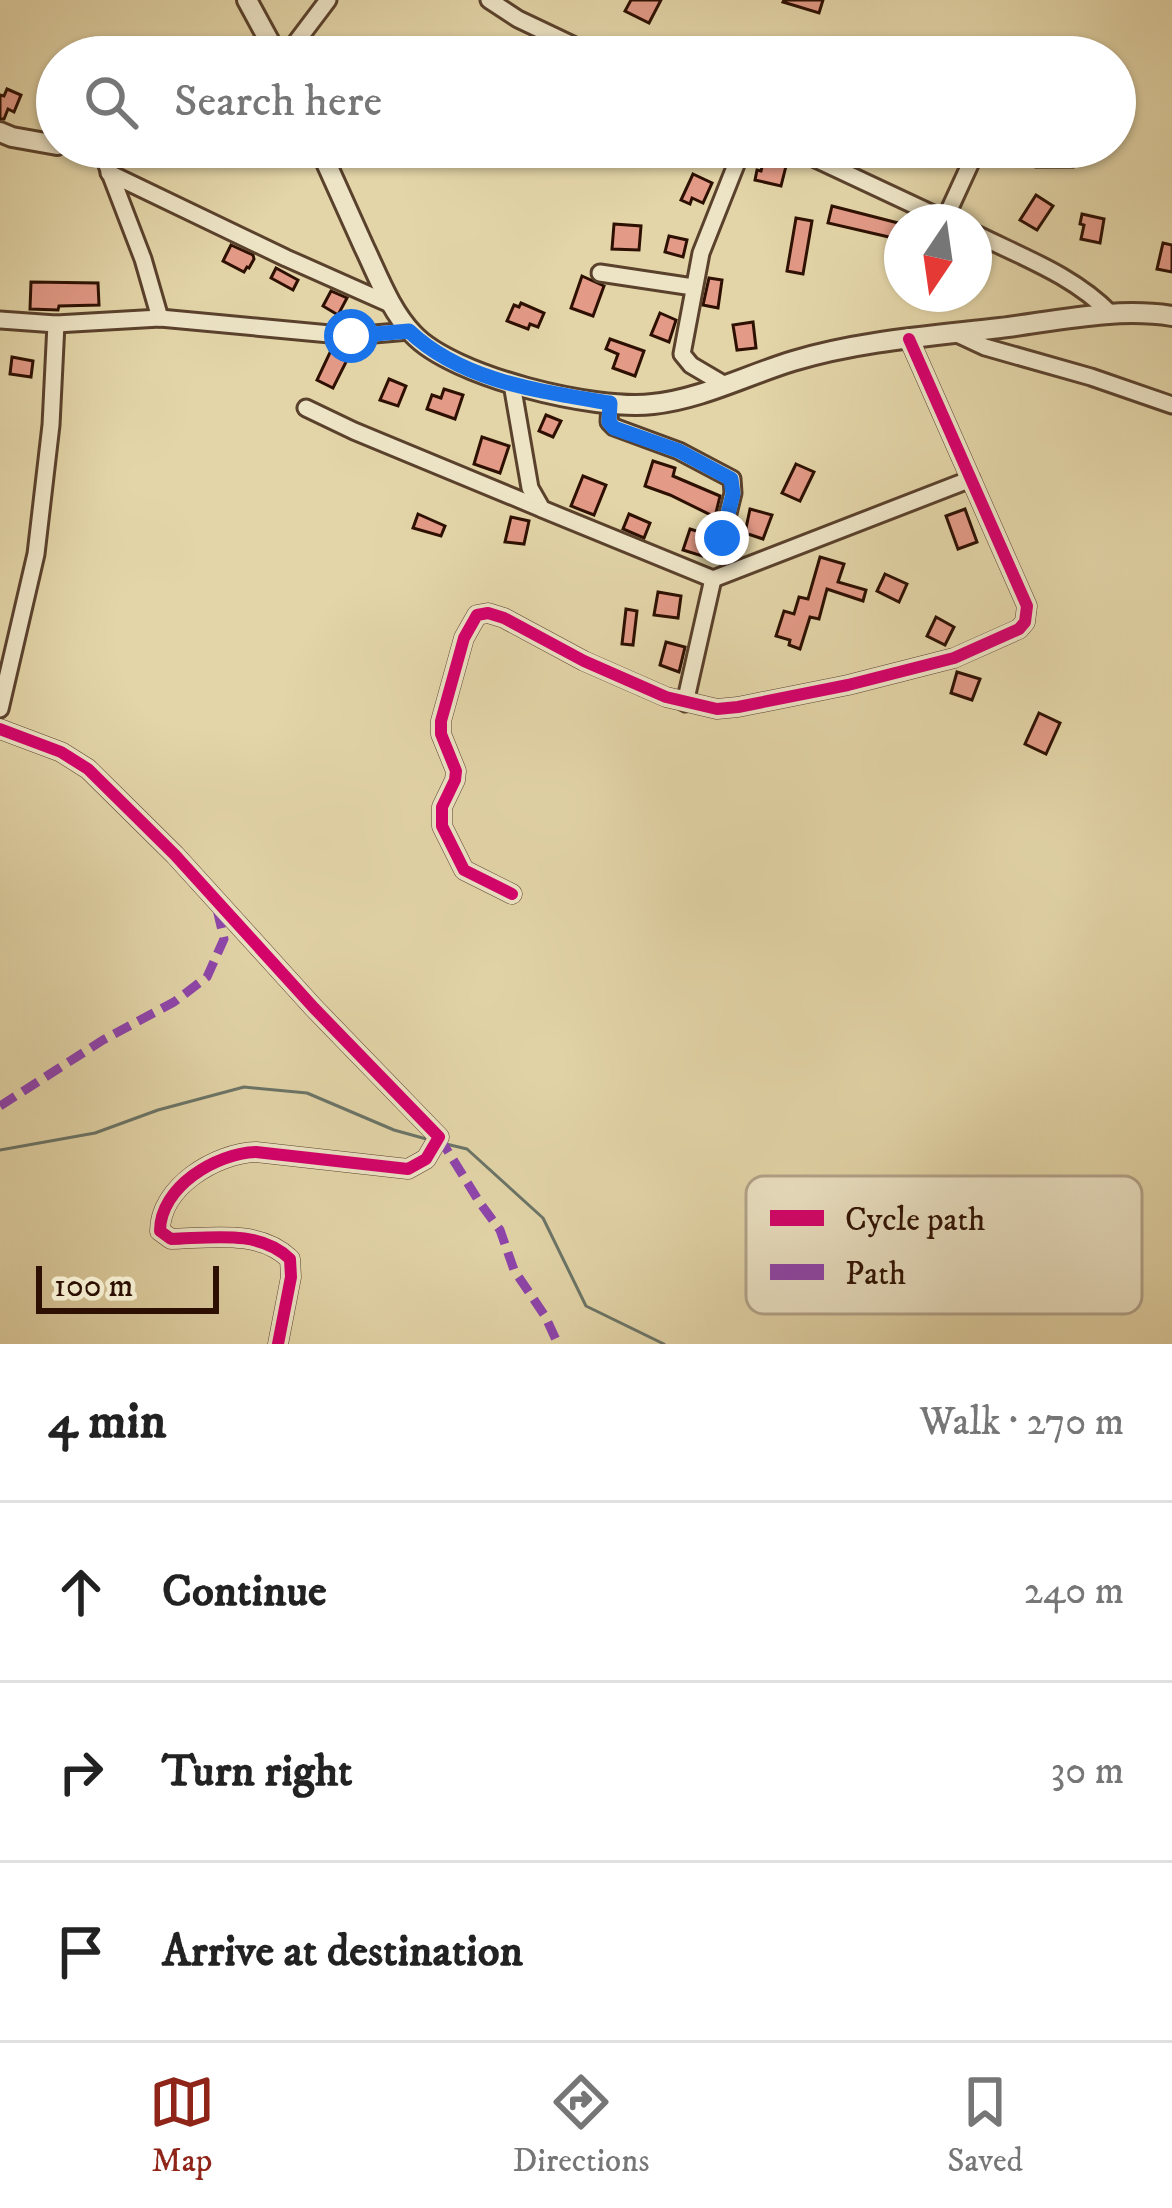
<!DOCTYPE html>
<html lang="en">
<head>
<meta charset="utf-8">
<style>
	:root { --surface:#fff; --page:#f6f6f6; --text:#222; --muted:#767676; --line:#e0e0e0; --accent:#8f2418 }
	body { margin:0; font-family:"IM FELL DW Pica",serif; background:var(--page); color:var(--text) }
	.compass { position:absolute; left:884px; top:204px; width:108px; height:108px; border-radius:50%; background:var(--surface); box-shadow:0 3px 9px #0004; rotate:193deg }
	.scale { position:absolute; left:36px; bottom:30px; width:183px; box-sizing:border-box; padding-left:12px; border:6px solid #2d1002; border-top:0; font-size:33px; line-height:42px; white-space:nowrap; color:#2d1002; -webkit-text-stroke:9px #ede4c6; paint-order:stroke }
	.stop { position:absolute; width:36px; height:36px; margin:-27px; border:9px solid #1a73e8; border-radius:50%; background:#fff }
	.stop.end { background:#1a73e8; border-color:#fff; box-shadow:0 3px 12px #0008 }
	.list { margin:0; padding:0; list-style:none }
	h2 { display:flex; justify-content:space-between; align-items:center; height:156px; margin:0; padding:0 48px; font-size:51px }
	h2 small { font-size:39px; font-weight:400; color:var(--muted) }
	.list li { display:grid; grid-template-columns:78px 1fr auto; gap:36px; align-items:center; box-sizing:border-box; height:180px; padding:0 48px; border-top:3px solid var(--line) }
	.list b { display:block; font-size:45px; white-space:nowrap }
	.list em { font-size:39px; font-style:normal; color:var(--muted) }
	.icon { flex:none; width:66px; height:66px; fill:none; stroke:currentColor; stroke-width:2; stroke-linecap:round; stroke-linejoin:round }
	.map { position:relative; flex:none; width:1172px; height:1344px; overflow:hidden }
	.search { position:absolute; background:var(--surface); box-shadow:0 3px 9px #0004; left:36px; right:36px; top:36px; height:132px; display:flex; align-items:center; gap:30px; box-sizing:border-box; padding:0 42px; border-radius:66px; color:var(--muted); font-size:45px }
	.sheet { height:696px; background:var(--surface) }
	nav { display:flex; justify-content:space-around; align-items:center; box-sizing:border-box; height:168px; border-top:3px solid var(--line); background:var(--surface); font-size:33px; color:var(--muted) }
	nav a { display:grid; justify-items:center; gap:6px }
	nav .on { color:var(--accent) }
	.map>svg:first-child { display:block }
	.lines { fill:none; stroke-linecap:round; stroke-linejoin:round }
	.stream { stroke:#6b7568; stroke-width:3 }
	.building { fill:#e39a87; stroke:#2d1002; stroke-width:3 }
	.minor-casing { stroke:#5a412c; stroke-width:21 }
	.tertiary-casing { stroke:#5a412c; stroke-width:24 }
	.minor { stroke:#ede4c6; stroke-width:15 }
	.tertiary { stroke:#ede4c6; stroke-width:18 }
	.quiet { stroke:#8e44ad; stroke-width:9; stroke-dasharray:18 9; stroke-linecap:butt }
	.cycleway-casing { stroke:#ede4c6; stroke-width:20 }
	.cycleway { stroke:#d6006c; stroke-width:12 }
	.route { stroke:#1a73e8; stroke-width:15 }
	.key { fill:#ede4c6; stroke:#b3a48b; stroke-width:3 }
	.key-label { font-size:33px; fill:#2d1002 }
</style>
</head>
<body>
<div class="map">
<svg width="1172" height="1344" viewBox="0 0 1172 1344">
	<rect width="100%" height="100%" fill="#e3d5a8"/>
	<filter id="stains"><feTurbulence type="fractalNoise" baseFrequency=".00167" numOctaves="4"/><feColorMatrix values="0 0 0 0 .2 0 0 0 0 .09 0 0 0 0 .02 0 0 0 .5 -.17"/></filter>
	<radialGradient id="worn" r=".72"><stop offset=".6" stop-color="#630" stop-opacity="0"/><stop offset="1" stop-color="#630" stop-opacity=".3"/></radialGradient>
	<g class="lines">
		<g class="stream">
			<path d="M446 1144 467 1149 543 1218 586 1306 664 1344"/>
			<path d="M0 1150 95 1133 158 1110 244 1087 307 1093 394 1130 430 1140"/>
		</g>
	</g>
	<g class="building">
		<path d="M631 0H661L649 23 625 11Z"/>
		<path d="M784 0H823L819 13 783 2Z"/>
		<path d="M7 89 21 95 14 112 8 109 4 119H0V95L4 96Z"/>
		<rect x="1036" y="147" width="37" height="20"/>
		<path d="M769 157 787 162 781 186 755 180 757 170 761 171 763 163 767 164Z"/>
		<path d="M693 174 712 183 703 203 692 198 690 204 681 200Z"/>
		<path d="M1036 195 1053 206 1037 230 1020 220Z"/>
		<path d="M832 206 902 224V240L828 223Z"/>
		<path d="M1082 214 1104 219 1100 243 1081 239 1084 225 1080 224Z"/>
		<path d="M796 218 812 221 803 274 787 271Z"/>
		<path d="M614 224 641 226 639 250 612 249Z"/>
		<path d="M669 236 687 240 683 257 665 252Z"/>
		<path d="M1163 243 1172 245V272L1157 269Z"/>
		<path d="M231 245 253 255 254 259 249 268 247 267 244 272 223 261Z"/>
		<path d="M276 268 298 280 293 290 271 278Z"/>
		<path d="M582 276 604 286 593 316 571 308Z"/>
		<path d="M709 278 722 280 718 308 703 305Z"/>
		<path d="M31 282 98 283 99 305 59 306 58 310 30 309Z"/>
		<path d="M331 291 347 298 338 315 323 306Z"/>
		<path d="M521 303 544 313 538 327 530 324 528 329 507 321 514 305 519 307Z"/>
		<path d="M660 313 676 320 669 342 651 335Z"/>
		<path d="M753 322 756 348 737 350 733 325Z"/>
		<path d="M610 339 644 351 635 376 613 368 618 354 606 349Z"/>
		<path d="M333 346 353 348 333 388 317 380Z"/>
		<path d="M12 357 33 361 31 377 10 374Z"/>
		<path d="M389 379 406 386 398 406 380 400Z"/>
		<path d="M444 389 463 395 455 419 427 409 432 395 441 398Z"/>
		<path d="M546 415 561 421 553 437 539 431Z"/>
		<path d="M482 437 509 446 500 473 474 464Z"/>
		<path d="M653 461 675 468 673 476 720 496 715 517 670 495 645 486Z"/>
		<path d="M796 464 814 472 800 501 782 493Z"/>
		<path d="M583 476 606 485 594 515 571 506Z"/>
		<path d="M750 509 772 515 763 539 745 533Z"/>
		<path d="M965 509 977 542 958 549 946 516Z"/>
		<path d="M418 514 445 526 441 536 413 528Z"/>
		<path d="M629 514 650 523 644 538 623 529Z"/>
		<path d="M511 517 529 521 524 544 505 542Z"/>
		<path d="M690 529 709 535 702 556 683 550Z"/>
		<path d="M820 557 844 564 838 582 866 590 863 601 827 589 819 619 810 617 800 649 789 645 790 640 776 636 784 611 794 614 799 597 808 599Z"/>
		<path d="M885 574 907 584 899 602 877 591Z"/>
		<path d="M658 592 681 596 678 618 654 615Z"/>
		<path d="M626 609 637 611 633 645 622 644Z"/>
		<path d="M936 617 954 627 945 645 927 636Z"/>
		<path d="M666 642 685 647 679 672 660 665Z"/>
		<path d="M957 672 980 679 972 700 951 693Z"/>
		<path d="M1039 713 1060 723 1046 754 1025 744Z"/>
	</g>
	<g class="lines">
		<defs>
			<g id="minor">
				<path d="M489 0 518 19 598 57"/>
				<path d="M826 50 842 57"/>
				<path d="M277 55 291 49 328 0"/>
				<path d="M100 147 143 259 160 318"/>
				<path d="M790 147 950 222"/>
				<path d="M109 173 286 258 392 305"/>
				<path d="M945 219 978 147"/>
				<path d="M974 233C1022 257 1073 275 1111 314"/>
				<path d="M600 273 693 287"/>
				<path d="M0 320 56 324 160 318 351 336 409 331"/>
				<path d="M955 333 985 347 1091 377 1172 405"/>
				<path d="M512 384 530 488 542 509 713 579 971 479"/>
				<path d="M725 385 691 365 682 354 701 253 743 147"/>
				<path d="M610 403 609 422 614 427 679 451 732 479 733 493 722 538"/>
				<path d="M306 408 354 431 540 508"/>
				<path d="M685 703 713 579"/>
				<path d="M0 709 36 554 51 425 56 324"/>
				<path d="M0 729 61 752 88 769 175 855 314 1008 439 1137 426 1159 408 1169 256 1152C216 1153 160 1187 160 1231L171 1239C211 1238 259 1229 290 1259L291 1277 278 1344"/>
				<path d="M512 894 464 870 442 826V807L455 780 456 771 441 734V721L464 638 477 615 488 613 504 618 584 661 666 697 717 709 738 707 848 685 954 658 1019 629 1025 622 1027 606 909 339"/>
			</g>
			<g id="tertiary">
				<path d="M247 0 278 57"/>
				<path d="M0 132 12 137 57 145"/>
				<path d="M319 147C334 180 349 213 364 247 378 276 390 310 413 334 453 377 595 411 653 404 701 399 747 375 793 361 859 341 931 336 1000 328 1056 321 1116 307 1172 316"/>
			</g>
		</defs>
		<use href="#minor" class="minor-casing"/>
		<use href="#tertiary" class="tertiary-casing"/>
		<use href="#minor" class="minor"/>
		<use href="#tertiary" class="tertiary"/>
		<g class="quiet">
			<path d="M0 1106 103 1040 174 1002 207 977 224 939 217 909"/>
			<path d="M439 1137 480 1203 500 1230 514 1270 545 1316 558 1344"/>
		</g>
		<defs>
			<g id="cycleway">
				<path d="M0 729 61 752 88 769 175 855 314 1008 439 1137 426 1159 408 1169 256 1152C216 1153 160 1187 160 1231L171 1239C211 1238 259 1229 290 1259L291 1277 278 1344"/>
				<path d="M512 894 464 870 442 826V807L455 780 456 771 441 734V721L464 638 477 615 488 613 504 618 584 661 666 697 717 709 738 707 848 685 954 658 1019 629 1025 622 1027 606 909 339"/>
			</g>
		</defs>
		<use href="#cycleway" class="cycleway-casing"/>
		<use href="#cycleway" class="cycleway"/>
	</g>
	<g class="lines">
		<path class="route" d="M351 336 409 331C463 382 540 391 610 403L609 422 614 428 679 451 731 479 733 494 722 538"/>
	</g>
	<rect x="746" y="1176" width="396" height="138" rx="18" class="key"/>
	<rect x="770" y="1210" width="54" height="16" fill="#d6006c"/>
	<rect x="770" y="1264" width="54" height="16" fill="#8e44ad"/>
	<g class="key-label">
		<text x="845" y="1230">Cycle path</text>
		<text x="845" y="1284">Path</text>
	</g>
	<rect width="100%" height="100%" filter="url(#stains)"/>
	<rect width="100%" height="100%" fill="url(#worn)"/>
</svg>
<svg class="compass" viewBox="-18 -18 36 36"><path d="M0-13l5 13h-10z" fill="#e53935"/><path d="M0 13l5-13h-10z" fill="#767676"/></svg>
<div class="scale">100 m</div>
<div class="stop" style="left:351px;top:336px"></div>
<div class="stop end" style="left:722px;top:538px"></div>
<div class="search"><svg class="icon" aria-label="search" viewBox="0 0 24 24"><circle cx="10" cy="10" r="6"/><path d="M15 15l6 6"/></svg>Search here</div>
</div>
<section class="sheet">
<h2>4 min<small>Walk · 270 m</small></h2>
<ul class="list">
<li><svg class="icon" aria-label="ahead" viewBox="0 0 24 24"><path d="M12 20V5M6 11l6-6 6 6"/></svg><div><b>Continue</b></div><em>240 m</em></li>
<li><svg class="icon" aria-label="right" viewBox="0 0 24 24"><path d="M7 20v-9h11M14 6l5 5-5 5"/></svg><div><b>Turn right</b></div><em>30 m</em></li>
<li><svg class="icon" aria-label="arrive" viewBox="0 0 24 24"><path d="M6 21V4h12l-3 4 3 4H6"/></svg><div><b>Arrive at destination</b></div></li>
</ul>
</section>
<nav>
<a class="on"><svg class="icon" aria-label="map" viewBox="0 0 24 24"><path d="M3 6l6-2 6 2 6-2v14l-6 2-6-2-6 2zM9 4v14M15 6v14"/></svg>Map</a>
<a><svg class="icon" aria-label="directions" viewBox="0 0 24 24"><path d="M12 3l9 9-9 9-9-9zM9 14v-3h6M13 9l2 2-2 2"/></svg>Directions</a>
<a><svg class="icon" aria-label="saved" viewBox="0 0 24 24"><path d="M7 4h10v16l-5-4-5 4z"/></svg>Saved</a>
</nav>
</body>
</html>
